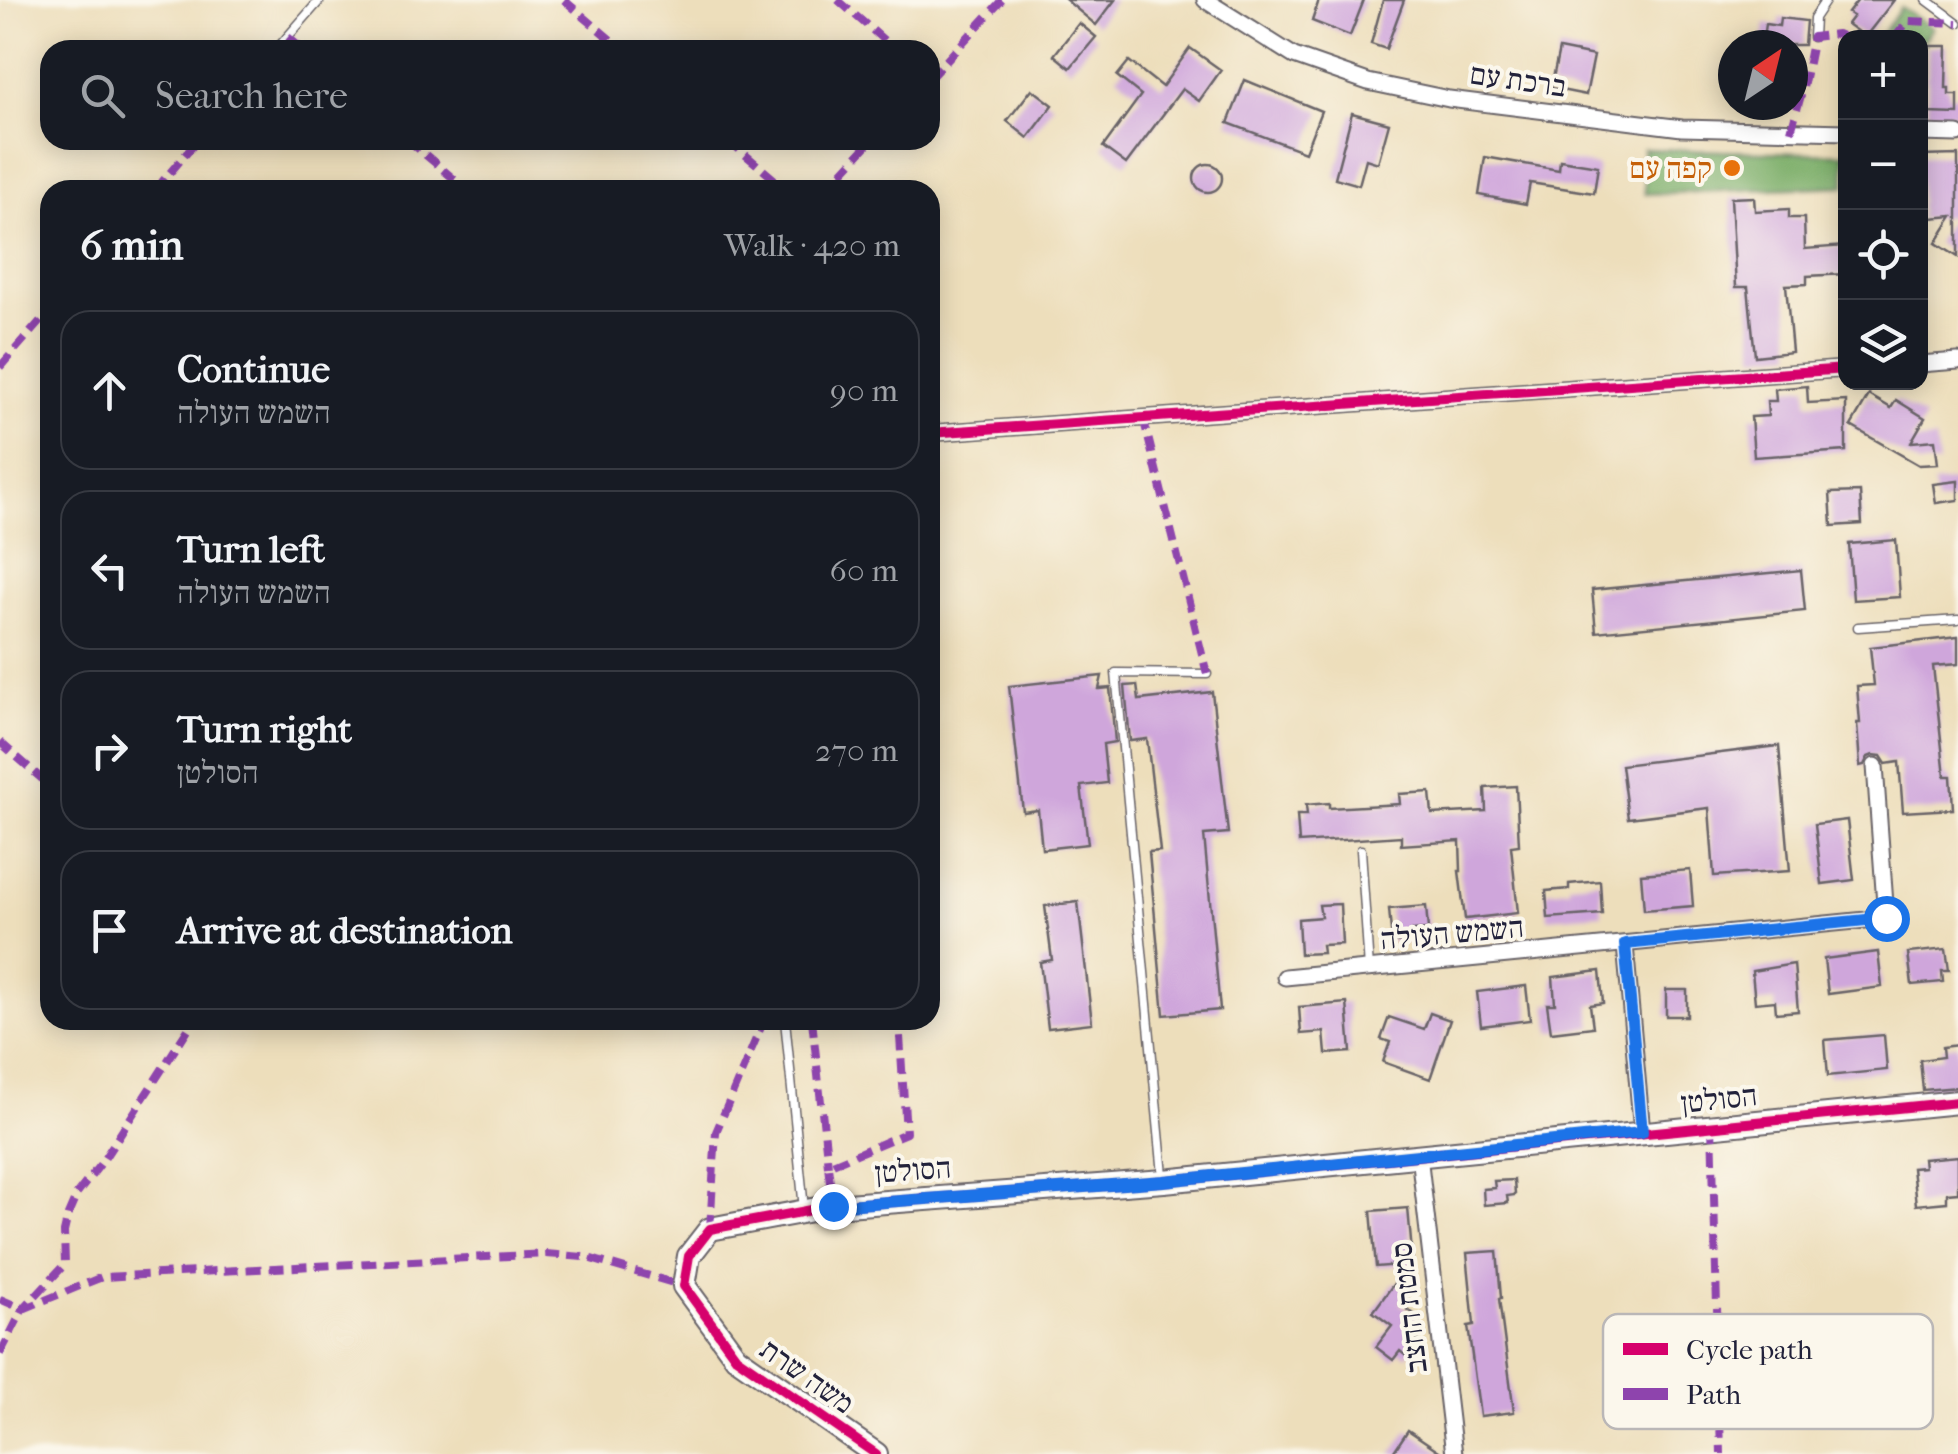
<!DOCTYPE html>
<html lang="en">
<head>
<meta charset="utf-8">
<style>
	:root { --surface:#171b24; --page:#20242c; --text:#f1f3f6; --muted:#9ea1a6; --line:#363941 }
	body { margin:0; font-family:"IM FELL French Canon","Frank Ruhl Libre",serif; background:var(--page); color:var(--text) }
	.controls { position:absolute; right:30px; top:30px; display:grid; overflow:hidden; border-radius:20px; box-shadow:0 5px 25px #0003 }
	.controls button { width:90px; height:90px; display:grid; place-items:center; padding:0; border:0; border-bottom:2px solid var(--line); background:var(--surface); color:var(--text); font:50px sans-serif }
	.compass { position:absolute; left:1718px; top:30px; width:90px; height:90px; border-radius:50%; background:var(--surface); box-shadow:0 5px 25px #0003; rotate:35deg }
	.stop { position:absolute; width:30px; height:30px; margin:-22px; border:8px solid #1a73e8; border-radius:50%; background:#fff }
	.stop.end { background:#1a73e8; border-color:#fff; box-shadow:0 2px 10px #0008 }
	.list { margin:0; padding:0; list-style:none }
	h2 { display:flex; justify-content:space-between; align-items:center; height:130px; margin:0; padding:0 40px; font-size:42px }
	h2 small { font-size:32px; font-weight:400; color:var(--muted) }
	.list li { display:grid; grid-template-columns:65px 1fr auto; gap:30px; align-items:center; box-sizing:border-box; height:160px; margin:0 20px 20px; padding:0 20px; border:2px solid var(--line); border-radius:30px }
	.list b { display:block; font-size:38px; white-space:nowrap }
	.list p { margin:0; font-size:32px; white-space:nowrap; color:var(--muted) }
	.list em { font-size:32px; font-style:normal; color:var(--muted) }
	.icon { flex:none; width:55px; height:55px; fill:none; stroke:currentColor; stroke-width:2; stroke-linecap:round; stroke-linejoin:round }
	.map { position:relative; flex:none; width:1958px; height:1454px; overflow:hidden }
	.search { position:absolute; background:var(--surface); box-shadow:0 5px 25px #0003; left:40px; top:40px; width:900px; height:110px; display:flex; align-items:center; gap:25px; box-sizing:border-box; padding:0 35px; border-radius:30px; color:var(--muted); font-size:38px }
	.panel { position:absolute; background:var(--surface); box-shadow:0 5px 25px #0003; left:40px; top:180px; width:900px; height:850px; border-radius:30px }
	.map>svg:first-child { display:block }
	.forest { fill:#7aad68; stroke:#4e6852; stroke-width:2.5 }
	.building { fill:#cfa6db }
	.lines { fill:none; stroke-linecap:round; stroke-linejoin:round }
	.lane-casing { stroke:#696468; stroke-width:11 }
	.street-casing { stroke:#696468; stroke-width:19 }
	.secondary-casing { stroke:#696468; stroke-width:26 }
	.lane { stroke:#fff; stroke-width:8 }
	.street { stroke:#fff; stroke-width:15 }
	.secondary { stroke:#fff; stroke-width:22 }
	.quiet { stroke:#8e44ad; stroke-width:8; stroke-dasharray:15 8; stroke-linecap:butt }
	.cycleway-casing { stroke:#fbf7ec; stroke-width:16 }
	.cycleway { stroke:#d6006c; stroke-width:10 }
	.route { stroke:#1a73e8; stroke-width:12 }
	.food-dot { fill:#e8710a; stroke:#fbf7ec; stroke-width:4 }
	.labels { text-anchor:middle; stroke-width:8; stroke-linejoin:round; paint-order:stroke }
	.street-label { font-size:30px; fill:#22223b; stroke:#fbf7ec }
	.food-label { font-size:30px; fill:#c56008; stroke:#fbf7ec; text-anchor:end }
	.key { fill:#fbf7ec; stroke:#bab7b7; stroke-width:2.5 }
	.key-label { font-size:28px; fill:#22223b }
</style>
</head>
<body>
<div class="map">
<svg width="1958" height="1454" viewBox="0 0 1958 1454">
	<rect width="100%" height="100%" fill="#fbf7ec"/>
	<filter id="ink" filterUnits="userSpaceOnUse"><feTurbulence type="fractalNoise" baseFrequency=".01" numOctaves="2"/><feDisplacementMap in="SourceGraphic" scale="20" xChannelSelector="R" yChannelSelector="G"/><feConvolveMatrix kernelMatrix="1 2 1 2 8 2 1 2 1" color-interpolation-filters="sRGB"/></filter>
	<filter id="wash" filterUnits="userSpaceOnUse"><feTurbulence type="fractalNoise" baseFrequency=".0048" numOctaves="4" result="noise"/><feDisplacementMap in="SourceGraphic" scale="40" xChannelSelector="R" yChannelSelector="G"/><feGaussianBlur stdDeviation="2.25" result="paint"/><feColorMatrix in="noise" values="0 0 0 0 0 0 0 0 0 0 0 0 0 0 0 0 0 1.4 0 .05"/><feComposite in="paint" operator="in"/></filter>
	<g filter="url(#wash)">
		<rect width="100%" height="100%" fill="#eddebb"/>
		<g class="forest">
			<path d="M1901 8 1933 28 1922 42 1921 112 1920 38 1880 37Z"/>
			<path d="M1643 149 1845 154V186L1645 194Z"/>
		</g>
		<g id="blocks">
			<g class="building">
				<path d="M1066 0H1115L1096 25Z"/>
				<path d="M1319 0H1364L1350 36 1312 21Z"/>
				<path d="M1383 0H1404L1386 49 1371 44Z"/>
				<path d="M1858 0H1894L1865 37 1847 24 1853 16 1848 13Z"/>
				<path d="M1780 18 1806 21 1804 45H1762L1765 24 1779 26Z"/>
				<path d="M1079 23 1096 37 1070 68 1054 55Z"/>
				<path d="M1928 46H1947L1946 88H1949V95H1958V114L1928 113Z"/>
				<path d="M1190 48 1221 70 1199 101 1182 89 1126 164 1103 147 1141 95 1117 76 1129 61 1162 87Z"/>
				<path d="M1559 49 1594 56 1586 95 1551 88Z"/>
				<path d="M1245 80 1321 111 1305 152 1228 123Z"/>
				<path d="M1032 89 1053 105 1028 138 1007 121Z"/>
				<path d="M1352 113 1389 123 1378 163 1366 159 1359 185 1335 178Z"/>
				<path d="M1958 155V257L1936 243 1953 216 1920 219V156Z"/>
				<path d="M1485 157 1559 170 1560 160 1598 166 1594 193 1530 183 1526 204 1479 195Z"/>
				<circle cx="1208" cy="178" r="14"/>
				<path d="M1754 197 1755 211 1789 209V218H1804L1805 249 1845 246 1846 274 1807 276V284L1786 285 1792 352 1755 356 1748 287H1736L1731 198Z"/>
				<path d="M1807 386 1808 403 1846 401V451L1754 457 1751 417 1768 416 1767 401H1776L1775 389Z"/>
				<path d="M1869 395 1891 408 1896 400 1925 418 1911 442 1935 440 1938 464 1919 465 1851 426Z"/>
				<path d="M1958 481V500L1936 503 1933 484Z"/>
				<path d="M1860 492 1862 524 1832 526 1830 493Z"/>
				<path d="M1896 540 1900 597 1853 600 1849 544Z"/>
				<path d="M1801 570 1805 611 1596 632 1592 590Z"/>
				<path d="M1958 637V664L1933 666 1945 776H1951L1953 809 1903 812 1899 762 1886 764 1881 756 1873 755 1868 757 1864 765 1860 766 1857 723H1860L1857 686 1874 685 1870 647Z"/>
				<path d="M1102 676 1099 689 1110 688 1115 742 1103 744 1107 783 1081 786 1088 844 1042 849 1038 810 1023 812 1009 686Z"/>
				<path d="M1137 685 1139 700 1212 692 1228 833 1204 835 1220 1010 1164 1015 1149 852 1160 851 1147 739 1130 741 1125 686Z"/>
				<path d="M1779 746 1790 871 1714 876 1709 808 1628 818 1621 765Z"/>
				<path d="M1516 786 1519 845 1511 846 1518 913 1465 919 1459 871H1461L1460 841 1401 845V836L1299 843 1297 815H1307L1306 805 1329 803V808L1400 804 1399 794 1430 792 1432 814 1486 811 1485 788Z"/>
				<path d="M1847 820 1854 880 1822 884 1815 824Z"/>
				<path d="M1690 870 1693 906 1644 910 1641 874Z"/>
				<path d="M1600 881 1602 914 1548 918 1546 891 1569 889V884Z"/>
				<path d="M1078 902 1092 1023 1048 1028 1040 962 1052 960 1045 906Z"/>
				<path d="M1340 904 1342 944 1322 945 1323 953 1300 954 1298 919 1321 917 1319 905Z"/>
				<path d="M1426 906 1428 930 1412 931 1413 941 1392 943 1389 909Z"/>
				<path d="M1946 949 1949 971H1942L1943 982 1912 985 1908 953Z"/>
				<path d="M1878 952 1882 987 1828 994 1824 959Z"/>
				<path d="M1794 964 1798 1011 1776 1013 1775 1001 1755 1003 1752 971Z"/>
				<path d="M1600 971 1603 1003 1590 1005 1593 1027 1551 1032 1547 1004H1555L1553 977Z"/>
				<path d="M1526 986 1530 1020 1481 1026 1477 992Z"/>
				<rect x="1666" y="990" width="21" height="26"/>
				<path d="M1347 1003 1351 1052 1326 1054 1324 1032 1301 1034 1299 1007Z"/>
				<path d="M1430 1013 1450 1020 1430 1079 1383 1062 1390 1042 1381 1039 1389 1017 1424 1029Z"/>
				<path d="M1884 1035 1887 1070 1828 1076 1825 1040Z"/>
				<path d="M1958 1045V1087L1923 1090 1920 1060 1943 1057 1942 1047Z"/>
				<path d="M1958 1156V1192L1947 1193V1202L1916 1205 1912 1168 1924 1167 1923 1159Z"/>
				<path d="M1514 1180 1515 1195 1507 1196 1508 1203 1484 1205 1483 1189 1495 1188 1494 1181Z"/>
				<path d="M1408 1208 1413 1264 1376 1267 1371 1211Z"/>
				<path d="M1497 1251 1501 1298 1499 1299 1514 1412 1480 1416 1468 1326 1474 1325 1467 1253Z"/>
				<path d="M1395 1282 1409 1292 1400 1304 1417 1316 1407 1329 1419 1338 1406 1356 1400 1351 1393 1360 1376 1347 1392 1326 1373 1312Z"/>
				<path d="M1408 1430 1442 1453 1443 1454H1392Z"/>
			</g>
		</g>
	</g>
	<g filter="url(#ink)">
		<use href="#blocks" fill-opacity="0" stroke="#696468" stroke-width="2.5"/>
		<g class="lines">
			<defs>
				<g id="lane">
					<path d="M1927 0 1958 23"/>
					<path d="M1813 37 1814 18 1826 0"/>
					<path d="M276 50 320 0"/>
					<path d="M1858 627 1958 620"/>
					<path d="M1361 850 1369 969"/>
					<path d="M785 1020 804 1209"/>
					<path d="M1163 1175 1116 673 1207 674"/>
				</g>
				<g id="street">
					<path d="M1205 0 1294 56 1368 82 1449 99 1682 128 1846 132"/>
					<path d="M1920 133 1958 134"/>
					<path d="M1920 364 1958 361"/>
					<path d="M930 433 1846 369"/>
					<path d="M1625 945 1642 1132"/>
					<path d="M1285 977 1886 918 1875 766"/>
					<path d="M1419 1155 1454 1454"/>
				</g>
				<path id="secondary" d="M876 1454 736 1357 684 1286 689 1256 710 1229 833 1206 1164 1181 1958 1102"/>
			</defs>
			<use href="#lane" class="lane-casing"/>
			<use href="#street" class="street-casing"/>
			<use href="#secondary" class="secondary-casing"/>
			<use href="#lane" class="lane"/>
			<use href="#street" class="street"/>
			<use href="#secondary" class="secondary"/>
			<g class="quiet">
				<path d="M564 0 623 50"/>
				<path d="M838 0 895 50"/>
				<path d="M288 37 303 50"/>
				<path d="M1871 38 1896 36 1908 21 1958 23"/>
				<path d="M930 78 1002 0"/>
				<path d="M1791 131 1803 88 1813 37 1837 34 1846 38"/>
				<path d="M408 140 467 190"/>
				<path d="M728 140 787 190"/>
				<path d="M155 190 198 140"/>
				<path d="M826 190 872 140"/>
				<path d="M0 367 50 310"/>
				<path d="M1143 417 1207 674"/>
				<path d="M0 742 50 786"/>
				<path d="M812 1020 828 1166"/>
				<path d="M1712 1124 1721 1454"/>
				<path d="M833 1206 828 1166 906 1133 899 1020"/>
				<path d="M710 1229 716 1132 764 1020"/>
				<path d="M0 1299 23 1309"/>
				<path d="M23 1309 102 1277 546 1254 584 1257 684 1286"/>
				<path d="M0 1354 23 1309 65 1264 64 1232 68 1215 77 1194 102 1162 194 1020"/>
			</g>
			<defs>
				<g id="cycleway">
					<path d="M930 433 1846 369"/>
					<path d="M876 1454 736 1357 684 1286 689 1256 710 1229 833 1206 1164 1181 1958 1102"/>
				</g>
			</defs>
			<use href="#cycleway" class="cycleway-casing"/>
			<use href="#cycleway" class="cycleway"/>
		</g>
	</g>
	<g class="lines" filter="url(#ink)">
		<path class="route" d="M833 1206 1164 1181 1642 1132 1625 944 1886 918"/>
	</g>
	<circle class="food-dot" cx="1732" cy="168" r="10"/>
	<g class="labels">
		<g class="street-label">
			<text transform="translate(1518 80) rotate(8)" y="10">ברכת עם</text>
			<text transform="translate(1452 933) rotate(-5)" y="10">השמש העולה</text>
			<text transform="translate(1719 1099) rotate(-6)" y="10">הסולטן</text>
			<text transform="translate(913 1170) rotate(-4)" y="10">הסולטן</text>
			<text transform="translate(1409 1308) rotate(-97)" y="10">סמטת החצב</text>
			<text transform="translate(807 1376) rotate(35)" y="10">משה שרת</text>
		</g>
		<g class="food-label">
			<text x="1712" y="178">קפה עם</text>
		</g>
	</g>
	<rect x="1603" y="1314" width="330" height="115" rx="15" class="key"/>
	<rect x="1623" y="1343" width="45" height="12" fill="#d6006c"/>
	<rect x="1623" y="1388" width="45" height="12" fill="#8e44ad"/>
	<g class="key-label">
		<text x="1686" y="1359">Cycle path</text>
		<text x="1686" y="1404">Path</text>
	</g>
</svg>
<div class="controls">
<button>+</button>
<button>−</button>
<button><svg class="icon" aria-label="locate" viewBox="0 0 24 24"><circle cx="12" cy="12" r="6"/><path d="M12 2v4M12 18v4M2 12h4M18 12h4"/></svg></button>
<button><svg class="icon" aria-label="layers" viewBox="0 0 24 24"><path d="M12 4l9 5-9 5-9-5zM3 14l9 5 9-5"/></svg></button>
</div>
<svg class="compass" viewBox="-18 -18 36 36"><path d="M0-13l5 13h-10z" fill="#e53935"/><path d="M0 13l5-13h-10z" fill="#9ea1a6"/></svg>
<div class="stop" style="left:1886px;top:918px"></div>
<div class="stop end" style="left:833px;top:1206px"></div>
<div class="search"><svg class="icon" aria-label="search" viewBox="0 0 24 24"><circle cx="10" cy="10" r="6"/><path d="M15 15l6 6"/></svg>Search here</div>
<section class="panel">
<h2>6 min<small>Walk · 420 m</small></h2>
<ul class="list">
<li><svg class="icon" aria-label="ahead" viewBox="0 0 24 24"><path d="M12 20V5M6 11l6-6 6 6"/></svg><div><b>Continue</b><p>השמש העולה</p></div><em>90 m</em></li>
<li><svg class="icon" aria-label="left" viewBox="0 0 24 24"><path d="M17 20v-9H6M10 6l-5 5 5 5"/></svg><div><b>Turn left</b><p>השמש העולה</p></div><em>60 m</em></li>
<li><svg class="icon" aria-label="right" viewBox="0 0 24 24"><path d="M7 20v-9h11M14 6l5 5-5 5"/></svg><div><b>Turn right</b><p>הסולטן</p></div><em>270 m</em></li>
<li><svg class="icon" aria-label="arrive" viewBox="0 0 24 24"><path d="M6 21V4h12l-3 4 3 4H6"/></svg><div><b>Arrive at destination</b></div></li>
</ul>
</section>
</div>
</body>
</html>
